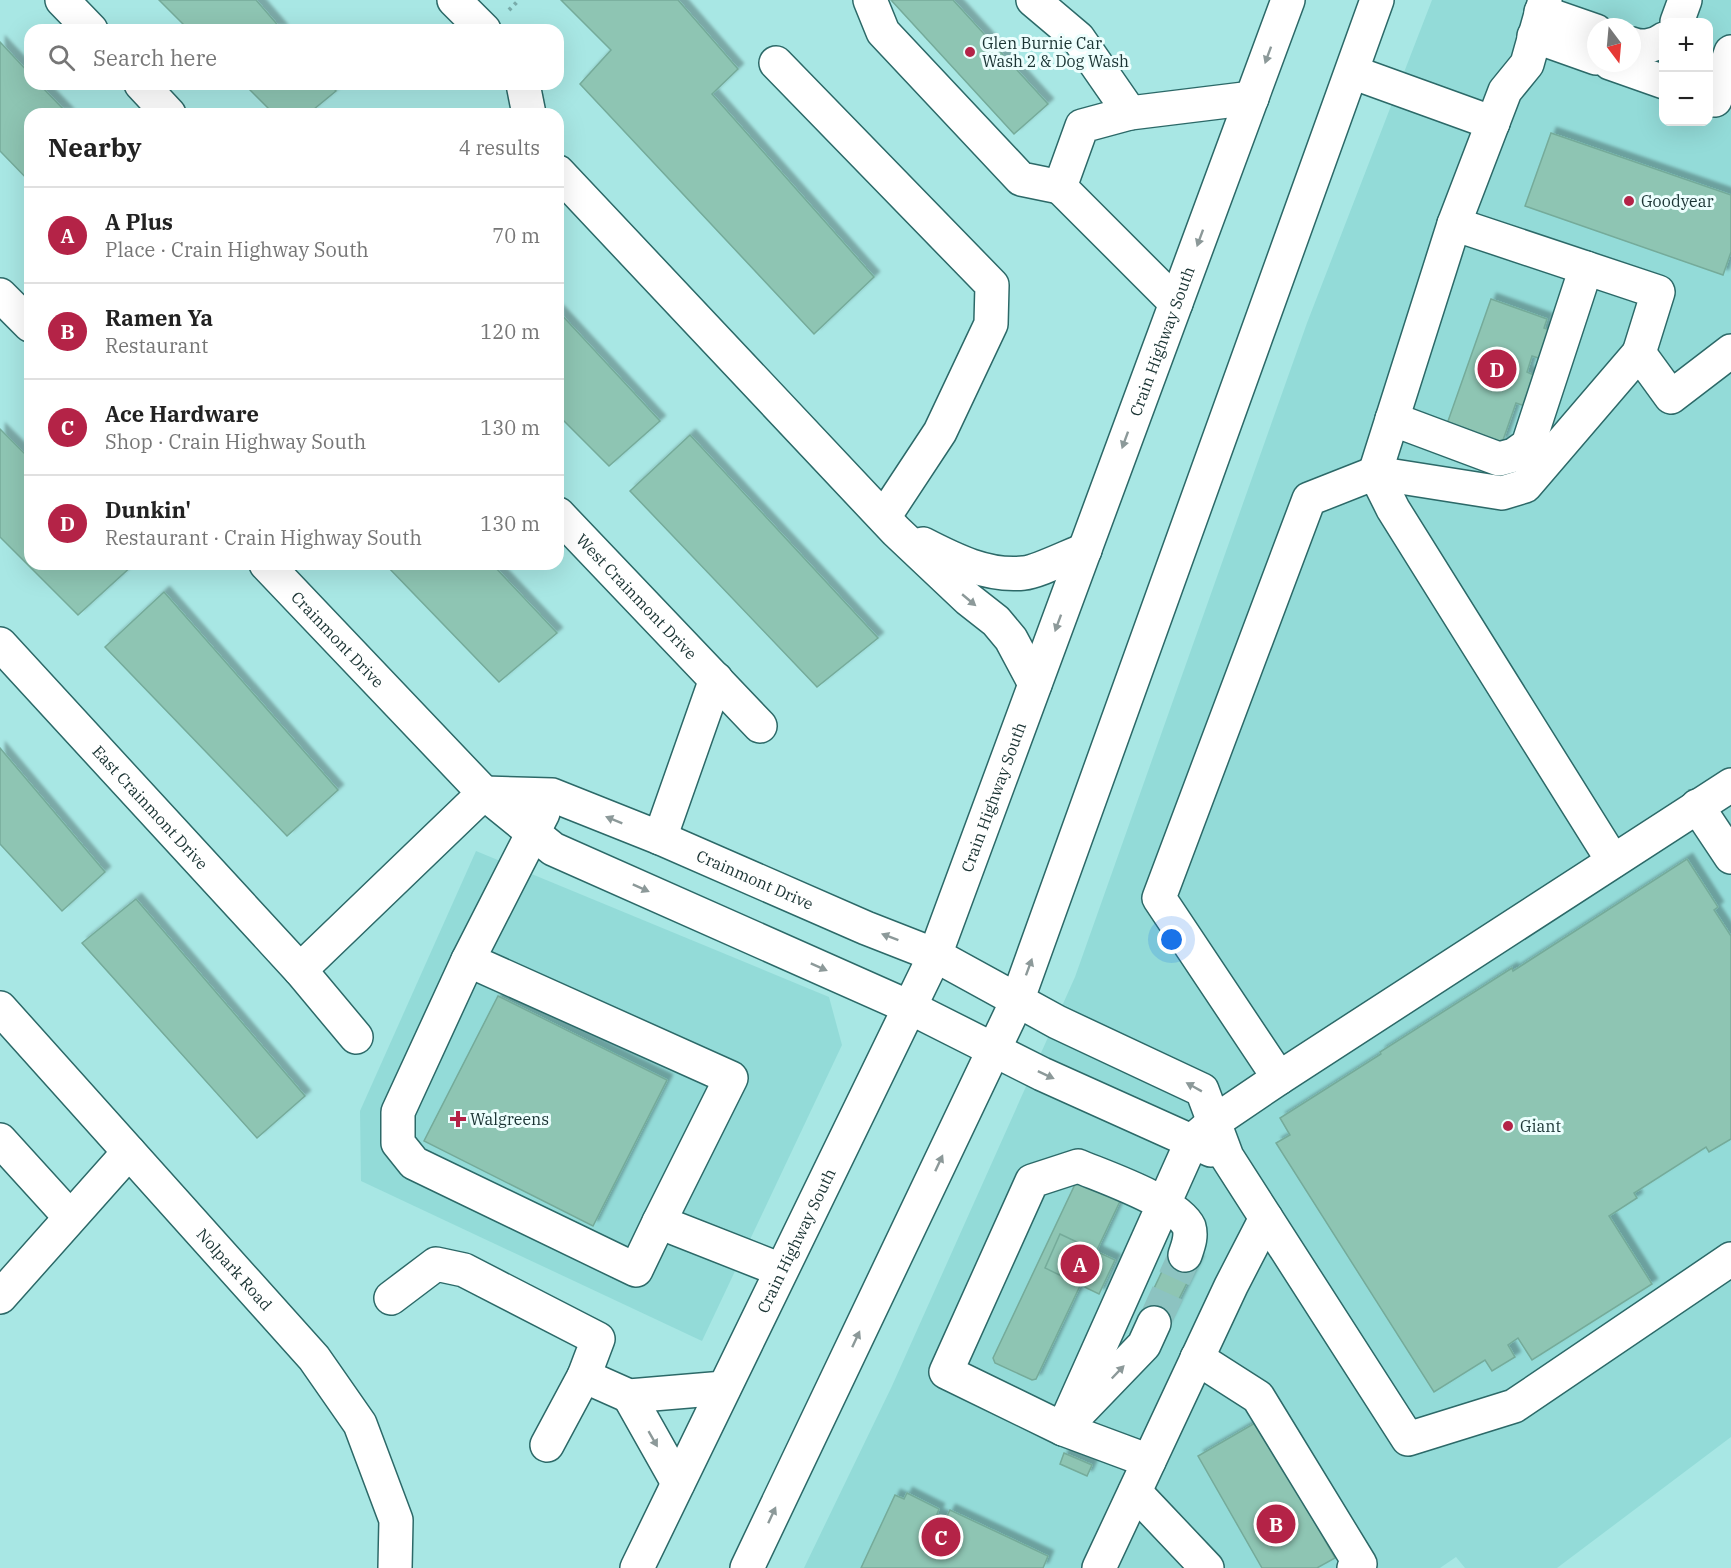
<!DOCTYPE html>
<html lang="en">
<head>
<meta charset="utf-8">
<style>
	:root { --surface:#fff; --page:#f6f6f6; --text:#222; --muted:#767676; --line:#e0e0e0; --accent:#b42347 }
	body { margin:0; font-family:"IBM Plex Serif",serif; background:var(--page); color:var(--text) }
	.controls { position:absolute; right:18px; top:18px; display:grid; overflow:hidden; border-radius:12px; box-shadow:0 6px 24px #0002 }
	.controls button { width:54px; height:54px; display:grid; place-items:center; padding:0; border:0; border-bottom:2px solid var(--line); background:var(--surface); color:var(--text); font:30px sans-serif }
	.compass { position:absolute; left:1587px; top:18px; width:54px; height:54px; border-radius:50%; background:var(--surface); box-shadow:0 6px 24px #0002; rotate:164deg }
	.you { position:absolute; left:1172px; top:940px; width:21px; height:21px; margin:-15px; border:4px solid #fff; border-radius:50%; background:#1a73e8; box-shadow:0 0 0 9px #1a73e833 }
	.badge { display:grid; place-items:center; width:39px; height:39px; border-radius:50%; background:var(--accent); color:#fff; font-size:20px; font-weight:700 }
	.pin { position:absolute; translate:-50% -50%; border:3px solid #fff; box-shadow:0 2px 6px #0006 }
	.list { margin:0; padding:0; list-style:none }
	h2 { display:flex; justify-content:space-between; align-items:center; height:78px; margin:0; padding:0 24px; font-size:26px }
	h2 small { font-size:20px; font-weight:400; color:var(--muted) }
	.list li { display:grid; grid-template-columns:39px 1fr auto; gap:18px; align-items:center; box-sizing:border-box; height:96px; padding:0 24px; border-top:2px solid var(--line) }
	.list b { display:block; font-size:22px; white-space:nowrap }
	.list p { margin:0; font-size:20px; white-space:nowrap; color:var(--muted) }
	.list em { font-size:20px; font-style:normal; color:var(--muted) }
	.icon { flex:none; width:33px; height:33px; fill:none; stroke:currentColor; stroke-width:2; stroke-linecap:round; stroke-linejoin:round }
	.map { position:relative; flex:none; width:1731px; height:1568px; overflow:hidden }
	.search { position:absolute; background:var(--surface); box-shadow:0 6px 24px #0002; left:24px; top:24px; width:540px; height:66px; display:flex; align-items:center; gap:15px; box-sizing:border-box; padding:0 21px; border-radius:18px; color:var(--muted); font-size:22px }
	.panel { position:absolute; background:var(--surface); box-shadow:0 6px 24px #0002; left:24px; top:108px; width:540px; height:462px; border-radius:18px }
	.map>svg:first-child { display:block }
	.built { fill:#93dbd8; fill-rule:evenodd }
	.building { fill:#8ec5b3; stroke:#75ab9a; stroke-width:1.5; filter:url(#shadow) }
	.lines { fill:none; stroke-linecap:round; stroke-linejoin:round }
	.minor-tunnel { stroke:#8cc3c1; stroke-width:33; stroke-dasharray:33 16; stroke-linecap:butt }
	.minor-casing { stroke:#2c6968; stroke-width:36 }
	.major-casing { stroke:#2c6968; stroke-width:36 }
	.path { stroke:#79acaa; stroke-width:4; stroke-dasharray:3 4.5; stroke-linecap:butt }
	.minor { stroke:#fff; stroke-width:33 }
	.major { stroke:#fff; stroke-width:33 }
	.oneway { fill:#8c9999 }
	.poi-dot { fill:#b42347; stroke:#ecfefd; stroke-width:2 }
	.labels { text-anchor:middle; stroke-width:6; stroke-linejoin:round; paint-order:stroke }
	.poi-label { font-size:16px; fill:#1a3333; stroke:#ecfefd; text-anchor:start }
	.street-label { font-size:16px; fill:#1a3333; stroke:#ecfefd }
</style>
</head>
<body>
<div class="map">
<svg width="1731" height="1568" viewBox="0 0 1731 1568">
	<defs>
		<filter id="shadow"><feDropShadow dx="5.5" dy="-5.5" stdDeviation="1.5" flood-color="#0004"/></filter>
	</defs>
	<rect width="100%" height="100%" fill="#a8e7e4"/>
	<g class="built">
		<path d="M1432 0H1731V1437L1557 1568H1465L1456 1557 1440 1568H804L892 1386 1075 977 1307 323ZM1664 22H1708V122H1664ZM1596 27H1632V63H1596Z"/>
		<path d="M476 851 829 997 842 1045 702 1341 361 1181 360 1111Z"/>
	</g>
	<g class="building">
		<path d="M159 0H256L282 30H189Z"/>
		<path d="M561 0H678L738 69 712 94 874 277 814 334 580 84 611 50Z"/>
		<path d="M891 0H953L1048 104 1014 134Z"/>
		<path d="M0 42 30 74V84H39L68 114H30V182L0 151Z"/>
		<path d="M244 84H330L336 91 308 114H274Z"/>
		<path d="M1551 133 1731 195V252L1723 275 1525 206Z"/>
		<path d="M1491 299 1547 319 1544 328 1561 334 1548 361 1532 356 1527 372 1538 377 1528 407 1516 403 1502 443 1447 424Z"/>
		<path d="M558 311 660 421 609 466 558 415Z"/>
		<path d="M0 429 30 459V564H134L78 615 0 537Z"/>
		<path d="M690 435 878 638 817 687 630 491Z"/>
		<path d="M385 564H492L557 633 499 682Z"/>
		<path d="M164 592 338 790 287 836 105 647Z"/>
		<path d="M0 748 105 872 62 911 0 844Z"/>
		<path d="M1687 859 1718 907 1714 910 1731 936V1139L1709 1152 1706 1147 1634 1193 1637 1198 1609 1216 1652 1284 1532 1360 1518 1338 1508 1345 1515 1357 1492 1371 1485 1360 1434 1392 1276 1143 1290 1135 1280 1118 1381 1054 1380 1052 1512 968 1513 971Z"/>
		<path d="M136 899 305 1096 257 1138 82 943Z"/>
		<path d="M498 996 667 1080 593 1226 424 1141Z"/>
		<path d="M1078 1178 1122 1197 1036 1379 1032 1380 995 1363 993 1358Z"/>
		<path d="M1060 1234 1115 1260 1099 1294 1045 1268Z"/>
		<path d="M1173 1248 1198 1261 1165 1327 1141 1316Z"/>
		<path d="M1255 1423 1283 1471 1288 1469 1296 1490 1335 1558 1317 1568H1262L1198 1456Z"/>
		<path d="M1064 1453 1092 1465 1087 1476 1060 1464Z"/>
		<path d="M907 1493 939 1509 937 1514 946 1518 950 1510 1048 1556 1043 1568H861L895 1495 904 1499Z"/>
	</g>
	<g class="lines">
		<path class="minor-tunnel" d="M1154 1323 1185 1255"/>
		<defs>
			<g id="minor">
				<path d="M62 0 91 30"/>
				<path d="M454 0 484 30"/>
				<path d="M870 0 883 32 1021 179 1060 187"/>
				<path d="M1033 0 1078 38 1130 113"/>
				<path d="M1545 0 1527 64 1505 91 1454 224 1375 473 1393 509 1613 861"/>
				<path d="M1541 12 1596 31"/>
				<path d="M1677 22 1685 0"/>
				<path d="M1534 36 1596 58"/>
				<path d="M1632 44C1642 48 1655 46 1664 39"/>
				<path d="M776 63 992 285 991 324 940 432 884 517"/>
				<path d="M1610 63 1664 82"/>
				<path d="M1352 72 1493 123"/>
				<path d="M141 84 169 114"/>
				<path d="M523 84 529 114"/>
				<path d="M1715 100 1731 52"/>
				<path d="M558 172 896 531 968 599 996 621 1011 639 1035 684"/>
				<path d="M1454 224 1658 292 1639 353"/>
				<path d="M0 295 30 325"/>
				<path d="M1176 303 1060 187 1082 126 1130 113 1252 98"/>
				<path d="M1392 419 1499 459 1514 455 1528 445 1586 268"/>
				<path id="s1" d="M558 514 760 726"/>
				<path d="M923 544C954 560 988 577 1024 573 1037 572 1071 555 1085 550"/>
				<path id="s2" d="M266 564 484 793 553 849 909 1007 1042 1074 1211 1150"/>
				<path id="s3" d="M0 644 300 970 356 1037"/>
				<path id="s4" d="M484 793 552 795 660 838 866 928 935 955 1057 1022 1202 1090 1227 1157 1408 1439 1514 1406 1731 1259"/>
				<path d="M1697 806 1731 857"/>
				<path d="M543 813 468 960 731 1078 659 1222 781 1270"/>
				<path d="M660 838 716 679"/>
				<path d="M468 960 398 1112V1143L414 1163 636 1270 659 1222"/>
				<path d="M300 970 484 793"/>
				<path id="s5" d="M0 1008 314 1358 360 1424 396 1520 395 1568"/>
				<path d="M1279 1078 1159 898 1309 499 1375 473 1502 493 1525 486 1639 353 1671 397 1731 351"/>
				<path d="M0 1140 70 1217"/>
				<path d="M1185 1255C1188 1246 1192 1237 1189 1227 1178 1202 1104 1177 1078 1166L1032 1181 946 1372 1063 1429 1192 1141 1214 1122 1279 1078 1731 785"/>
				<path d="M0 1297 129 1152"/>
				<path d="M391 1298 436 1264 464 1270 598 1339 584 1376"/>
				<path d="M1197 1358 1258 1397 1360 1564 1354 1568"/>
				<path d="M629 1396 678 1483"/>
				<path d="M547 1445 584 1376 629 1396 724 1388"/>
				<path d="M1149 1461 1063 1429 1144 1345 1154 1323"/>
				<path d="M1135 1492 1207 1568"/>
				<path d="M1099 1568 1231 1286 1266 1218"/>
			</g>
			<g id="major">
				<path id="s6" d="M637 1568 935 955 1288 0"/>
				<path d="M747 1568 1017 1001 1377 0"/>
			</g>
		</defs>
		<use href="#minor" class="minor-casing"/>
		<use href="#major" class="major-casing"/>
		<path class="path" d="M509 10 519 0"/>
		<use href="#minor" class="minor"/>
		<use href="#major" class="major"/>
	</g>
	<defs><path id="oneway-solid" d="M-6-.8H1V-3.2L6.5 0L1 3.2V.8H-6Z" transform="scale(1.5)"/></defs>
	<g class="oneway">
		<use href="#oneway-solid" transform="translate(1268 55) rotate(110)"/>
		<use href="#oneway-solid" transform="translate(1200 238) rotate(110)"/>
		<use href="#oneway-solid" transform="translate(1125 440) rotate(110)"/>
		<use href="#oneway-solid" transform="translate(969 600) rotate(40)"/>
		<use href="#oneway-solid" transform="translate(1058 623) rotate(110)"/>
		<use href="#oneway-solid" transform="translate(614 820) rotate(-158)"/>
		<use href="#oneway-solid" transform="translate(641 888) rotate(24)"/>
		<use href="#oneway-solid" transform="translate(890 937) rotate(-159)"/>
		<use href="#oneway-solid" transform="translate(819 967) rotate(24)"/>
		<use href="#oneway-solid" transform="translate(1029 967) rotate(-70)"/>
		<use href="#oneway-solid" transform="translate(1046 1075) rotate(25)"/>
		<use href="#oneway-solid" transform="translate(1194 1087) rotate(-151)"/>
		<use href="#oneway-solid" transform="translate(939 1163) rotate(-65)"/>
		<use href="#oneway-solid" transform="translate(856 1339) rotate(-65)"/>
		<use href="#oneway-solid" transform="translate(1118 1372) rotate(-46)"/>
		<use href="#oneway-solid" transform="translate(653 1439) rotate(60)"/>
		<use href="#oneway-solid" transform="translate(772 1515) rotate(-65)"/>
	</g>
	<g class="poi-dot">
		<circle cx="970" cy="52" r="6"/>
		<circle cx="1629" cy="201" r="6"/>
		<path d="M455 1110h6v6h6v6h-6v6h-6v-6h-6v-6h6z"/>
		<circle cx="1508" cy="1126" r="6"/>
	</g>
	<g class="labels">
		<g class="poi-label">
			<text x="982" y="49">Glen Burnie Car<tspan x="982" dy="18">Wash 2 &amp; Dog Wash</tspan></text>
			<text x="1641" y="207">Goodyear</text>
			<text x="470" y="1125">Walgreens</text>
			<text x="1520" y="1132">Giant</text>
		</g>
		<g class="street-label">
			<text dy="6" stroke="none"><textPath href="#s6" startOffset="1336">Crain Highway South</textPath></text>
			<text dy="6" stroke="none"><textPath href="#s1" startOffset="114">West Crainmont Drive</textPath></text>
			<text dy="6" stroke="none"><textPath href="#s2" startOffset="104">Crainmont Drive</textPath></text>
			<text dy="6" stroke="none"><textPath href="#s6" startOffset="850">Crain Highway South</textPath></text>
			<text dy="6" stroke="none"><textPath href="#s3" startOffset="222">East Crainmont Drive</textPath></text>
			<text dy="6" stroke="none"><textPath href="#s4" startOffset="288">Crainmont Drive</textPath></text>
			<text dy="6" stroke="none"><textPath href="#s6" startOffset="364">Crain Highway South</textPath></text>
			<text dy="6" stroke="none"><textPath href="#s5" startOffset="351">Nolpark Road</textPath></text>
		</g>
	</g>
</svg>
<div class="controls">
<button>+</button>
<button>−</button>
</div>
<svg class="compass" viewBox="-18 -18 36 36"><path d="M0-13l5 13h-10z" fill="#e53935"/><path d="M0 13l5-13h-10z" fill="#767676"/></svg>
<div class="you"></div>
<div class="pin badge" style="left:1080px;top:1264px">A</div>
<div class="pin badge" style="left:1276px;top:1524px">B</div>
<div class="pin badge" style="left:941px;top:1537px">C</div>
<div class="pin badge" style="left:1497px;top:369px">D</div>
<div class="search"><svg class="icon" aria-label="search" viewBox="0 0 24 24"><circle cx="10" cy="10" r="6"/><path d="M15 15l6 6"/></svg>Search here</div>
<section class="panel">
<h2>Nearby<small>4 results</small></h2>
<ul class="list">
<li><span class="badge">A</span><div><b>A Plus</b><p>Place · Crain Highway South</p></div><em>70 m</em></li>
<li><span class="badge">B</span><div><b>Ramen Ya</b><p>Restaurant</p></div><em>120 m</em></li>
<li><span class="badge">C</span><div><b>Ace Hardware</b><p>Shop · Crain Highway South</p></div><em>130 m</em></li>
<li><span class="badge">D</span><div><b>Dunkin'</b><p>Restaurant · Crain Highway South</p></div><em>130 m</em></li>
</ul>
</section>
</div>
</body>
</html>
